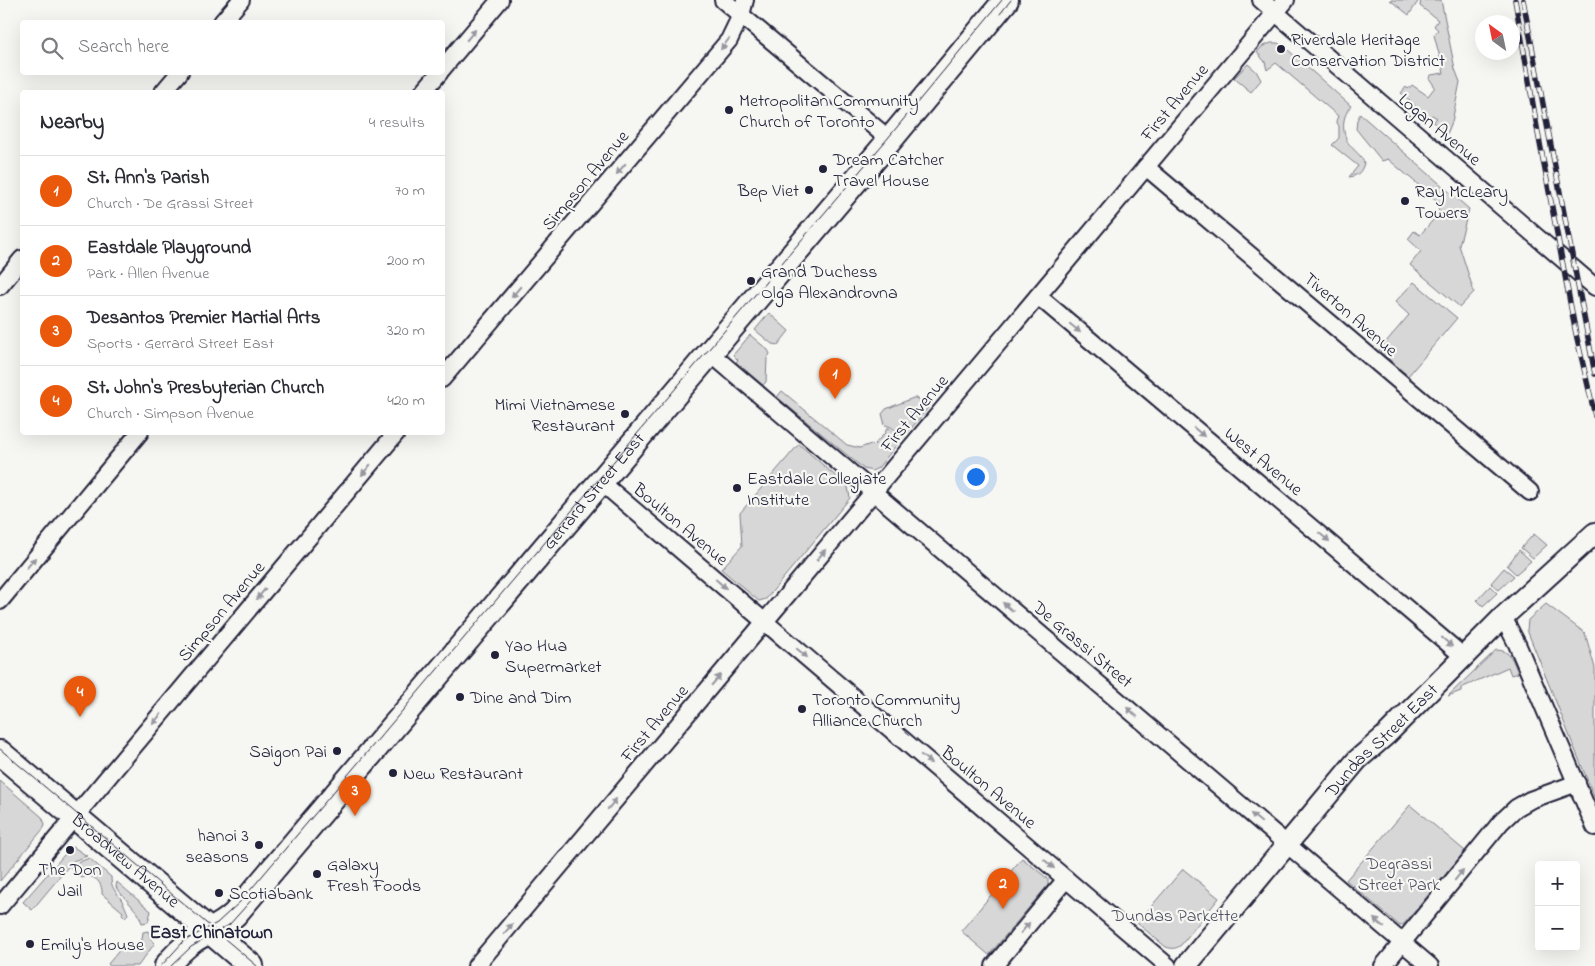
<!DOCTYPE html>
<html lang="en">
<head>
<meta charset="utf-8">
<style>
	:root { --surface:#fff; --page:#f7f7f7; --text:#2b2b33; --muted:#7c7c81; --line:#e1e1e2; --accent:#ea580c }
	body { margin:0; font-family:"Indie Flower",sans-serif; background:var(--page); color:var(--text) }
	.controls { position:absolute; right:15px; bottom:15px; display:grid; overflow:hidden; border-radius:5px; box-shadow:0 5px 20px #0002 }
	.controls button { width:45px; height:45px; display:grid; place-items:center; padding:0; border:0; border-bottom:1px solid var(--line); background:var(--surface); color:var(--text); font:25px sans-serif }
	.compass { position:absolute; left:1475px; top:15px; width:45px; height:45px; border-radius:50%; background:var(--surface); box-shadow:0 5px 20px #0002; rotate:327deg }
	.you { position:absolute; left:975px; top:476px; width:18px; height:18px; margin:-12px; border:4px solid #fff; border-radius:50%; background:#1a73e8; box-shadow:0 0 0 8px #1a73e833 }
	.badge { display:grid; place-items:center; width:32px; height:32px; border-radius:50%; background:var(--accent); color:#fff; font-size:16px; font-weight:700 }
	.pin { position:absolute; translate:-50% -41px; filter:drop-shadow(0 1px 2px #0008) }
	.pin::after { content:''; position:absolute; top:26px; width:18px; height:15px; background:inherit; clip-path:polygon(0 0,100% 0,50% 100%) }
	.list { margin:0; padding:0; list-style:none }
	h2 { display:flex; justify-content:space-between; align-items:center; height:65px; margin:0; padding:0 20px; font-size:21px }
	h2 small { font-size:16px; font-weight:400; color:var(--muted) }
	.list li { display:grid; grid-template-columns:32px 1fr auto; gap:15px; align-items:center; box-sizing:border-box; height:70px; padding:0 20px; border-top:1px solid var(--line) }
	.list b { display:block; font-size:19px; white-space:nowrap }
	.list p { margin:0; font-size:16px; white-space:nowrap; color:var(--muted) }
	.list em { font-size:16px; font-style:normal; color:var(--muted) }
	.icon { flex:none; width:28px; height:28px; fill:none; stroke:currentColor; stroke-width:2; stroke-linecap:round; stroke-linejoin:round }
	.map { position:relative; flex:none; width:1595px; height:966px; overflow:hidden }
	.search { position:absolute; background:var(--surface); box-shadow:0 5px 20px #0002; left:20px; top:20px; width:425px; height:55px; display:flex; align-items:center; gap:12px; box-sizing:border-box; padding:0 18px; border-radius:5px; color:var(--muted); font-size:19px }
	.panel { position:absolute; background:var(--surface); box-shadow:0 5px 20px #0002; left:20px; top:90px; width:425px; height:345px; border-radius:5px }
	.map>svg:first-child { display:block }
	.green { fill:#d7d7d7; stroke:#7c7c89 }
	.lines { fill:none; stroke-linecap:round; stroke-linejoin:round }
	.minor-casing { stroke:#22223b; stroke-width:20 }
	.tertiary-casing { stroke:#22223b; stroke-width:24 }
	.secondary-casing { stroke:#22223b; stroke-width:28 }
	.minor { stroke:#f6f6f2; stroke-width:16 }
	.tertiary { stroke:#f6f6f2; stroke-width:20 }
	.secondary { stroke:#f6f6f2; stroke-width:24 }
	.tram { stroke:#22223b; stroke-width:1 }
	.rail-casing { stroke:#22223b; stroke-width:5.5 }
	.rail { stroke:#f6f6f2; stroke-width:4; stroke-dasharray:11; stroke-linecap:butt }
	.oneway { fill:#9797a0 }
	.poi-dot { fill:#22223b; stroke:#f6f6f2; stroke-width:2 }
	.labels { text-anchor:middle; stroke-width:4.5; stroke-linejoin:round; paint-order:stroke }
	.poi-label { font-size:18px; fill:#22223b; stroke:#f6f6f2; text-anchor:start }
	.street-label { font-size:18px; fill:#22223b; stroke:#f6f6f2 }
	.park-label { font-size:18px; fill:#4f4f62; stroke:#f6f6f2 }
	.neighbourhood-label { font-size:19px; font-weight:bold; fill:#22223b; stroke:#f6f6f2 }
</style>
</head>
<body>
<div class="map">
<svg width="1595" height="966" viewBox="0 0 1595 966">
	<rect width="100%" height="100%" fill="#f6f6f2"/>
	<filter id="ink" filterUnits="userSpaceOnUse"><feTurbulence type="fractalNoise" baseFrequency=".02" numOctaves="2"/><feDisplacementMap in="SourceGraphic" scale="10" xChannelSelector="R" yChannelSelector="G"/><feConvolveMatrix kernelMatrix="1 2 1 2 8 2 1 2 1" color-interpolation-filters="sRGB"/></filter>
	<g filter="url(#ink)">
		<g class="green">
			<path d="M1390 0H1419L1409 15Z"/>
			<path d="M1421 0H1441L1455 69 1460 82 1452 122 1447 134 1433 122 1437 118 1432 115 1429 118 1401 93 1406 87 1408 89 1412 85 1428 96 1435 87 1429 78 1431 75 1444 73 1434 35 1438 30 1434 26 1438 20 1420 6Z"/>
			<path d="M1271 43H1278L1288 50 1351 106C1342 116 1341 132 1349 144 1354 151 1361 154 1364 163 1362 171 1358 176 1349 177L1358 166 1332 145 1339 138V126L1336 121 1338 116 1276 63 1267 70 1265 62 1257 52 1263 46Z"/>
			<path d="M1248 64 1256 71 1261 80 1251 92 1234 78Z"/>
			<path d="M1360 114 1469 209 1459 245 1474 292 1460 307 1410 265 1421 251 1408 239 1414 231 1420 235 1440 212 1438 210 1442 205 1388 159 1382 161 1356 129 1357 120Z"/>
			<path d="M1414 282 1457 318 1408 376 1379 350 1409 315 1395 302Z"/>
			<path d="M769 313 789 331 778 345 772 344 755 330Z"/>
			<path d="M750 335 768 350 770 354 767 358 766 382 763 385 736 362 738 360 733 355Z"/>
			<path d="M782 391 847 445 860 448 871 444 873 446 885 433 887 428H889L902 438 878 468 872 471 864 469 777 397Z"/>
			<path d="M913 398H916L928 408 904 437 891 427 883 424 884 421 882 414 886 409Z"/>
			<path d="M799 444 848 487 850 498 766 599 759 601 721 569 742 546 740 513Z"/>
			<path d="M1534 534 1547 545 1533 558 1521 548Z"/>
			<path d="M1519 550 1531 561 1516 574 1507 566Z"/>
			<path d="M1504 568 1514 576 1499 590 1491 583Z"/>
			<path d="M1490 586 1497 593 1483 606 1477 600Z"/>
			<path d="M1546 604 1585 633 1595 668V799L1527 630 1528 620Z"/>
			<path d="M1496 650C1511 650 1513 661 1518 673L1511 675 1508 667 1461 688V691L1448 696Z"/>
			<path d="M0 781 42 817 45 824 43 829 0 881Z"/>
			<path d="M1410 805 1465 851 1404 924 1400 926 1346 880Z"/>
			<path d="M71 847 75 848 87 856 73 861 32 910 23 902Z"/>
			<path d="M89 858 111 877C111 888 115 890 121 899 124 904 126 909 128 914L125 917 122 914 123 912 102 894C103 882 93 873 82 878L70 868 75 864Z"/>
			<path d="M1022 858 1048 879V885L989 955 961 931Z"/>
			<path d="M1183 869 1219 898 1181 945C1176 949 1172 949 1166 947L1137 923Z"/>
			<path d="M117 882 151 911 148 922 142 923 138 913 117 889 116 886Z"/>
			<path d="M148 931 151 939 155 943 138 966H110L108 964 127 941 135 947V950H138L142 939 143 932Z"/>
		</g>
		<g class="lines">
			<defs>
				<g id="minor">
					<path d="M723 0 890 140"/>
					<path d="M1261 0 1595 287"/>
					<path d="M222 22 241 0"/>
					<path d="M442 69 500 0"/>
					<path d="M163 92 180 72"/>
					<path d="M423 92 440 72"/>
					<path d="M1146 167 1530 492"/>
					<path d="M0 286 22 259"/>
					<path d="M1038 296 1464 657"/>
					<path d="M710 353 1430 966"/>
					<path d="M442 379 729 40 741 15 745 0"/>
					<path d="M601 482 1168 966"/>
					<path d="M0 601 140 432"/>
					<path d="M1503 617 1517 644 1595 827"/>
					<path d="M0 906 397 432"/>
					<path d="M476 966 1286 0"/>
					<path d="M994 966 1066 879"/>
					<path d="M1383 966 1501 822 1516 808 1530 800 1577 783"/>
				</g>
				<g id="tertiary">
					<path id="s1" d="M1186 966 1357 760 1386 735 1503 617 1595 533"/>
				</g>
				<g id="secondary">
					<path id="s2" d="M0 753 251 966"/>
					<path id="s3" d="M167 966C175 955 184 947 195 939 209 931 223 926 235 914L890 140 1006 0"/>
				</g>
			</defs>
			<use href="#minor" class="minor-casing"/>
			<use href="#tertiary" class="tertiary-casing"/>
			<use href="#secondary" class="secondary-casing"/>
			<use href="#minor" class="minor"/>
			<use href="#tertiary" class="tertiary"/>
			<use href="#secondary" class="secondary"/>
			<g class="tram">
				<path d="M1000 14 1011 0"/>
				<path d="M0 749 257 966"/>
				<path d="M161 966 184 941 217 923 241 901 888 138 1002 0"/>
				<path d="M171 966 191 947 229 925 255 896"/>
			</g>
			<defs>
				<g id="rail">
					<path d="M1515 0 1538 133 1576 334 1595 416"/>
					<path d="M1523 0 1595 374"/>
				</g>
			</defs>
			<use href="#rail" class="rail-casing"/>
			<use href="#rail" class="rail"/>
		</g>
		<defs><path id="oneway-solid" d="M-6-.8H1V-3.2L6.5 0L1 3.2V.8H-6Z" transform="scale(1.25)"/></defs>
		<g class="oneway">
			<use href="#oneway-solid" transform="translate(471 35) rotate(-50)"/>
			<use href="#oneway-solid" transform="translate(725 44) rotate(127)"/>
			<use href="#oneway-solid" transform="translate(621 169) rotate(130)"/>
			<use href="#oneway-solid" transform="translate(516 292) rotate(130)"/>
			<use href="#oneway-solid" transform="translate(1075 328) rotate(40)"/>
			<use href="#oneway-solid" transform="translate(1199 432) rotate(40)"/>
			<use href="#oneway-solid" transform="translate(366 470) rotate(130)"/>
			<use href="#oneway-solid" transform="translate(1324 537) rotate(40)"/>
			<use href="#oneway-solid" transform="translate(821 555) rotate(-50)"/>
			<use href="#oneway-solid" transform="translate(31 563) rotate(-50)"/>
			<use href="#oneway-solid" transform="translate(721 584) rotate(41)"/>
			<use href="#oneway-solid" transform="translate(261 594) rotate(130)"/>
			<use href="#oneway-solid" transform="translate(1008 607) rotate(-140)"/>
			<use href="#oneway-solid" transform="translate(1447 642) rotate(41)"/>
			<use href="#oneway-solid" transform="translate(802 653) rotate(40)"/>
			<use href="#oneway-solid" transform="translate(716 680) rotate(-50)"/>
			<use href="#oneway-solid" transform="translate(1132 712) rotate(-139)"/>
			<use href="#oneway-solid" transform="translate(157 719) rotate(130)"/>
			<use href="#oneway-solid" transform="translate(926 759) rotate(40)"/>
			<use href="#oneway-solid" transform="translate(612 804) rotate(-50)"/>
			<use href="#oneway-solid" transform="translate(1256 818) rotate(-140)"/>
			<use href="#oneway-solid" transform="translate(1049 864) rotate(41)"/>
			<use href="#oneway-solid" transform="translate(1459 875) rotate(-51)"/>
			<use href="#oneway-solid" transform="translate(1379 923) rotate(-140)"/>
			<use href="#oneway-solid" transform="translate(1025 928) rotate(-50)"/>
			<use href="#oneway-solid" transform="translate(508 929) rotate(-50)"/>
		</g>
	</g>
	<g class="poi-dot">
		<circle cx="1281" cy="49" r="5"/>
		<circle cx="729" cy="110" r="5"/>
		<circle cx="823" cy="169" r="5"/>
		<circle cx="809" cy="190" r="5"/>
		<circle cx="1405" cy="201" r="5"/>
		<circle cx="751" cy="281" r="5"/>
		<circle cx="625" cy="414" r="5"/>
		<circle cx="737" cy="488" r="5"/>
		<circle cx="495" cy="655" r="5"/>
		<circle cx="460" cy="697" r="5"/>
		<circle cx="802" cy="709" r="5"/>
		<circle cx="337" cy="751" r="5"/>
		<circle cx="393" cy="773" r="5"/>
		<circle cx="259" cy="845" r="5"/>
		<circle cx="70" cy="850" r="5"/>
		<circle cx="317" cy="874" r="5"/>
		<circle cx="219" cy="893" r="5"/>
		<circle cx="30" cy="944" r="5"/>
	</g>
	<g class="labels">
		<g class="poi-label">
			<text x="1291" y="45">Riverdale Heritage<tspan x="1291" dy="21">Conservation District</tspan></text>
			<text x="739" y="106">Metropolitan Community<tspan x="739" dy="21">Church of Toronto</tspan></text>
			<text x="833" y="165">Dream Catcher<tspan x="833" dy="21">Travel House</tspan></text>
			<text x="799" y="196" text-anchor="end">Bep Viet</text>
			<text x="1415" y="197">Ray McLeary<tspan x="1415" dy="21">Towers</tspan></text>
			<text x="761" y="277">Grand Duchess<tspan x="761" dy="21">Olga Alexandrovna</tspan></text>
			<text x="615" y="410" text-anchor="end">Mimi Vietnamese<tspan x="615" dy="21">Restaurant</tspan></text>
			<text x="747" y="484">Eastdale Collegiate<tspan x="747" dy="21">Institute</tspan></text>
			<text x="505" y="651">Yao Hua<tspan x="505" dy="21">Supermarket</tspan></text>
			<text x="470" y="703">Dine and Dim</text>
			<text x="812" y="705">Toronto Community<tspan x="812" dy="21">Alliance Church</tspan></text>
			<text x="327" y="757" text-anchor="end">Saigon Pai</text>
			<text x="403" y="779">New Restaurant</text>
			<text x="249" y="841" text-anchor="end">hanoi 3<tspan x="249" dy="21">seasons</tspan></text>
			<text x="327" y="870">Galaxy<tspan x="327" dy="21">Fresh Foods</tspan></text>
			<text x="70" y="875" text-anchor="middle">The Don<tspan x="70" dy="21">Jail</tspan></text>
			<text x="229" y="899">Scotiabank</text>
			<text x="40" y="950">Emily's House</text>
		</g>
		<g class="street-label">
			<text transform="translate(1174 102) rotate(-50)" y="6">First Avenue</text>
			<text transform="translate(1440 129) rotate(40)" y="6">Logan Avenue</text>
			<text transform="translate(585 180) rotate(-50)" y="6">Simpson Avenue</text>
			<text transform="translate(1351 314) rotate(41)" y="6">Tiverton Avenue</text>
			<text transform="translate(914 413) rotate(-50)" y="6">First Avenue</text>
			<text transform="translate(1264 461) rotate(40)" y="6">West Avenue</text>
			<text dy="6" stroke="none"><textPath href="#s3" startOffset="641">Gerrard Street East</textPath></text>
			<text transform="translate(681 524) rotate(40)" y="6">Boulton Avenue</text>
			<text transform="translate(221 611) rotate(-50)" y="6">Simpson Avenue</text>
			<text transform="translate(1083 644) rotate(40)" y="6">De Grassi Street</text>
			<text transform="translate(654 723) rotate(-50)" y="6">First Avenue</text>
			<text dy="6" stroke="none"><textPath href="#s1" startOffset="299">Dundas Street East</textPath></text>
			<text transform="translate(989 787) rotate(40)" y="6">Boulton Avenue</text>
			<text dy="6" stroke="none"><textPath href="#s2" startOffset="165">Broadview Avenue</textPath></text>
		</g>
		<g class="park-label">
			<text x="1399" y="869">Degrassi<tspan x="1399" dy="21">Street Park</tspan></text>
			<text x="1175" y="921">Dundas Parkette</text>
		</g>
		<g class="neighbourhood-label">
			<text x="211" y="938">East Chinatown</text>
		</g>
	</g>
</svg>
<div class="controls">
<button>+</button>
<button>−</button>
</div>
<svg class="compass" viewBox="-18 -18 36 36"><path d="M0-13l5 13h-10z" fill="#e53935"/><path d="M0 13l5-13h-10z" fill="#7c7c81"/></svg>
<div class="you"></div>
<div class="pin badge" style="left:835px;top:399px">1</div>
<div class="pin badge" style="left:1003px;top:909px">2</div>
<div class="pin badge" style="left:355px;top:816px">3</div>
<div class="pin badge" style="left:80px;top:717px">4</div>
<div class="search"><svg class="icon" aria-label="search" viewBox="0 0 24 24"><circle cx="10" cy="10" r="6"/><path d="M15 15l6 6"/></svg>Search here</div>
<section class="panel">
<h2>Nearby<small>4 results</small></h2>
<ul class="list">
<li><span class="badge">1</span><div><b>St. Ann's Parish</b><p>Church · De Grassi Street</p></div><em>70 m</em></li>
<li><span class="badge">2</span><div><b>Eastdale Playground</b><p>Park · Allen Avenue</p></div><em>200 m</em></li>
<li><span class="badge">3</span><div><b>Desantos Premier Martial Arts</b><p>Sports · Gerrard Street East</p></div><em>320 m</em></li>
<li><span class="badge">4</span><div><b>St. John's Presbyterian Church</b><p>Church · Simpson Avenue</p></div><em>420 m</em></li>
</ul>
</section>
</div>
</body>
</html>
